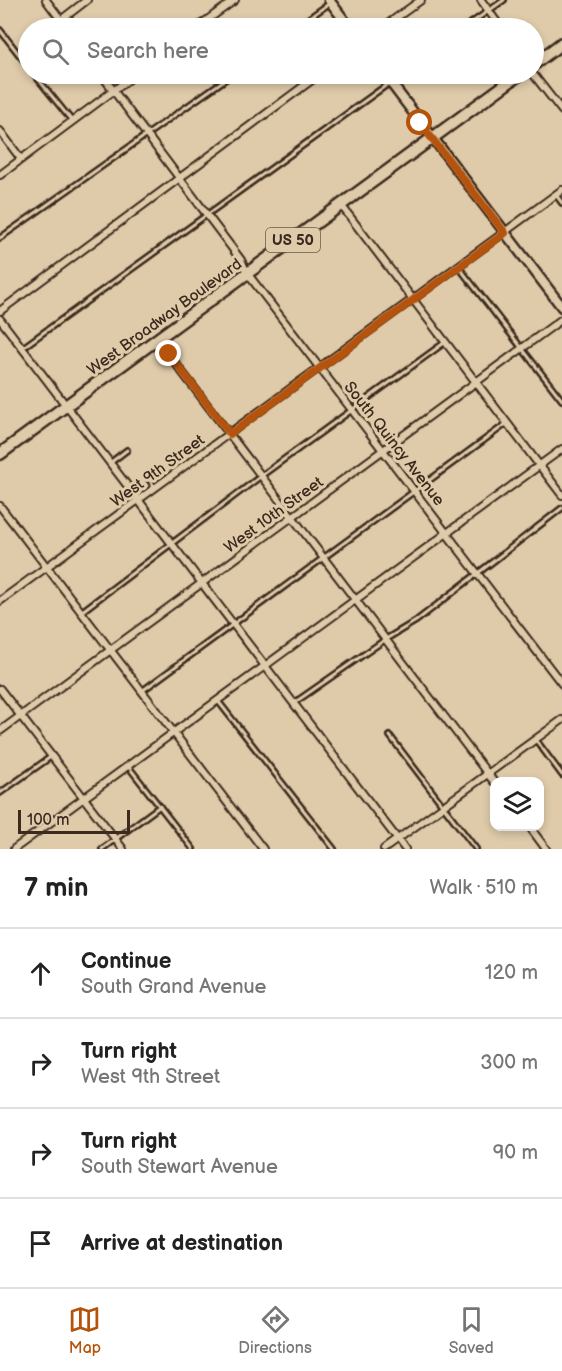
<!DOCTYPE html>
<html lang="en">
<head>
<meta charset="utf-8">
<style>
	:root { --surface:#fff; --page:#f2f2f2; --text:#222; --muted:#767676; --line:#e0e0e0; --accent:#b45309 }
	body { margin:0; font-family:"Balsamiq Sans",sans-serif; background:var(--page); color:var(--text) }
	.controls { position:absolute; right:18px; bottom:18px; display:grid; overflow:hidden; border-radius:12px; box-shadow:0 3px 9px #0003 }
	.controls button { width:54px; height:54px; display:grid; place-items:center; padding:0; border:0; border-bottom:2px solid var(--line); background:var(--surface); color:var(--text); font:30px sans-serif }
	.scale { position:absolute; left:18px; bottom:15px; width:112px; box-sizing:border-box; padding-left:6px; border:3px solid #3b2a1e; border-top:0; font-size:16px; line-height:21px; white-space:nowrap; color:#3b2a1e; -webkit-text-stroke:4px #dfcbaa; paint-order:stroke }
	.stop { position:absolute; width:18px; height:18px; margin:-14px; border:4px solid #b45309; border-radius:50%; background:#fff }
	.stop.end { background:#b45309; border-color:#fff; box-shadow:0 2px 6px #0008 }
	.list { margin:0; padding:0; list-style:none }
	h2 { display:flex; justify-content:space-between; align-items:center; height:78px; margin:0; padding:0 24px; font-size:26px }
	h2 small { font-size:20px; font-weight:400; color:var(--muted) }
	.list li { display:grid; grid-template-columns:39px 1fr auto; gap:18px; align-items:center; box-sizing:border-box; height:90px; padding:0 24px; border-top:2px solid var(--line) }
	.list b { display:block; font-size:22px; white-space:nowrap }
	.list p { margin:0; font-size:20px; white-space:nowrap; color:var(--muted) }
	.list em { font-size:20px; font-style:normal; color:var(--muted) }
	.icon { flex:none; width:33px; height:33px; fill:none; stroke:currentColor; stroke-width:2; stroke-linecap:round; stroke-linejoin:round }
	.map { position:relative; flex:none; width:562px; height:849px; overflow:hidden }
	.search { position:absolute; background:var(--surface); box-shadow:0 3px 9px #0003; left:18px; right:18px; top:18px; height:66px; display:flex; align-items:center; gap:15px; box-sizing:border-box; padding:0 21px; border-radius:33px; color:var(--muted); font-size:22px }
	.sheet { height:438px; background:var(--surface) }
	nav { display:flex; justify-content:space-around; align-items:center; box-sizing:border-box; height:84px; border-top:2px solid var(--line); background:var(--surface); font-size:16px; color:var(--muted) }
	nav a { display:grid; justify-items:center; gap:3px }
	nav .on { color:var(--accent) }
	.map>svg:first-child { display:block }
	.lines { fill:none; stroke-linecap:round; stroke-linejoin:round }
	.lane-casing { stroke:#3b2a1e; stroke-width:8 }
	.street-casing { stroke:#3b2a1e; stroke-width:10 }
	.secondary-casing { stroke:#3b2a1e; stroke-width:13 }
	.highway-casing { stroke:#3b2a1e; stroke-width:15 }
	.lane { stroke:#dfcbaa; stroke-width:3 }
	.street { stroke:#dfcbaa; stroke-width:6 }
	.secondary { stroke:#dfcbaa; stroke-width:8 }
	.highway { stroke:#dfcbaa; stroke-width:10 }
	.route { stroke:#b45309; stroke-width:8 }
	.labels { text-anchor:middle; stroke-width:6; stroke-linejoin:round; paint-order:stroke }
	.shield { fill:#dfcbaa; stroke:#6c5a48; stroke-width:1.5 }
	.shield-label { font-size:15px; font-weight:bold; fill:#3b2a1e }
	.street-label { font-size:16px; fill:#3b2a1e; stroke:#dfcbaa }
</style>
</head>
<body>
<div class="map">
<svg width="562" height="849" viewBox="0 0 562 849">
	<rect width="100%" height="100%" fill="#dfcbaa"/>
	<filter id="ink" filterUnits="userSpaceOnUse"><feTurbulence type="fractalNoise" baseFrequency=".0167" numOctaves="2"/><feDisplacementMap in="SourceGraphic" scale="12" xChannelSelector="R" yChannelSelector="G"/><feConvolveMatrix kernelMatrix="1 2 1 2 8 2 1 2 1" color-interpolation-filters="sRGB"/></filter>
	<g filter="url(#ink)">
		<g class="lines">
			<defs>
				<g id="lane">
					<path d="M295 28 330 3"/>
					<path d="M464 28 504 0"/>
					<path d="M0 30 28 66"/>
					<path d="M34 74 72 121"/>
					<path d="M556 195 562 203"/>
					<path d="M0 238 233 74"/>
					<path d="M458 266 562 400"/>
					<path d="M22 348 402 74"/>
					<path d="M110 463 127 450"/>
					<path d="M148 478 154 486"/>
					<path d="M81 612 261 476 444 343"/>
					<path d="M142 691 506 424"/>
					<path d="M218 701 334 849"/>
					<path d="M294 703 386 639 416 621 562 508"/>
					<path d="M390 736 476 849"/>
					<path d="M536 740 562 775"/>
					<path d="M128 766 193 849"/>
					<path d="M0 793 52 756"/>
					<path d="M102 849 160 806"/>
				</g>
				<g id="street">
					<path d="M46 0 67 28"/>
					<path d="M481 0 501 28"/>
					<path d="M61 20 87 0"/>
					<path d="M196 28 235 0"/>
					<path d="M382 28 421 0"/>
					<path d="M101 74 241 260 247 273 562 684"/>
					<path d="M533 74 562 111"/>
					<path d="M0 131 21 159"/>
					<path d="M0 175 136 74"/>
					<path d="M341 205 562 495"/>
					<path d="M0 311 320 74"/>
					<path d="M0 319 405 849"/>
					<path d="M157 339 494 782"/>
					<path d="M0 506 263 849"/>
					<path d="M0 601 562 190"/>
					<path d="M0 689 123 849"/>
					<path d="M0 731 562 319"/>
					<path d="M529 826 546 849"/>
					<path d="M14 849 562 449"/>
					<path d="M384 849 562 720"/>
				</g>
				<g id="secondary">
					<path d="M329 0 350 28"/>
					<path d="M384 74 562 307"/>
				</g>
				<g id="highway">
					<path d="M534 64 562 43"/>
					<path d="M0 454 520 74"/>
				</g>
			</defs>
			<use href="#lane" class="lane-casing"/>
			<use href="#street" class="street-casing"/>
			<use href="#secondary" class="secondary-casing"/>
			<use href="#highway" class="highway-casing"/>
			<use href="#lane" class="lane"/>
			<use href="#street" class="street"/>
			<use href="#secondary" class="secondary"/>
			<use href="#highway" class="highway"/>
		</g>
	</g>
	<g class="lines" filter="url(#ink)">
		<path class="route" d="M169 354 230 434 505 233 420 123"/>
	</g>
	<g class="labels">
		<rect class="shield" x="266" y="228" width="54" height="24" rx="4.5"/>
		<g class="shield-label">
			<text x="293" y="245">US 50</text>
		</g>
		<g class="street-label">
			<text transform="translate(164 316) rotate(-36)" y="6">West Broadway Boulevard</text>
			<text transform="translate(395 443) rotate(52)" y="6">South Quincy Avenue</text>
			<text transform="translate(157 470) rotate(-36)" y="6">West 9th Street</text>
			<text transform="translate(273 514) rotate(-36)" y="6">West 10th Street</text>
		</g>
	</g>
</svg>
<div class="controls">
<button><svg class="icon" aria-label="layers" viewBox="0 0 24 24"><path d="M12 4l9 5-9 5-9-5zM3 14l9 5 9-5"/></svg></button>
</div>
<div class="scale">100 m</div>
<div class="stop" style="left:420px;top:123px"></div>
<div class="stop end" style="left:169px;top:354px"></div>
<div class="search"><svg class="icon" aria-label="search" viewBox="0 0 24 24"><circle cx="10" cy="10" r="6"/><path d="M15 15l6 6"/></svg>Search here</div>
</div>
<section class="sheet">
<h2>7 min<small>Walk · 510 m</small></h2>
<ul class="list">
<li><svg class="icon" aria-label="ahead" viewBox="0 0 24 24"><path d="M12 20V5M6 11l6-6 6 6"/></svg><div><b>Continue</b><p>South Grand Avenue</p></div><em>120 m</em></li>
<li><svg class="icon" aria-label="right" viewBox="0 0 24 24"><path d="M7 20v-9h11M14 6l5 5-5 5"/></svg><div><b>Turn right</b><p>West 9th Street</p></div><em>300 m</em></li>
<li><svg class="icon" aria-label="right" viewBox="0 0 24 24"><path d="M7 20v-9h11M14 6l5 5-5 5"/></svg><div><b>Turn right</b><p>South Stewart Avenue</p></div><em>90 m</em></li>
<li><svg class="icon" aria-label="arrive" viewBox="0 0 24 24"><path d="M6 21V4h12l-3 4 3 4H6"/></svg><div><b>Arrive at destination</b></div></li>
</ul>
</section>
<nav>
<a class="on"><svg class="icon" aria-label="map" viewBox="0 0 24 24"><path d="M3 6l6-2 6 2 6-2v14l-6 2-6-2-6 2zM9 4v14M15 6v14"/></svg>Map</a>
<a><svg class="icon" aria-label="directions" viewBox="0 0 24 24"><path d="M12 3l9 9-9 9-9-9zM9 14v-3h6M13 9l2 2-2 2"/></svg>Directions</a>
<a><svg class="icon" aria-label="saved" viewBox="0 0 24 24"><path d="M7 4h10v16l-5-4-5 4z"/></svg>Saved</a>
</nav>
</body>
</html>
